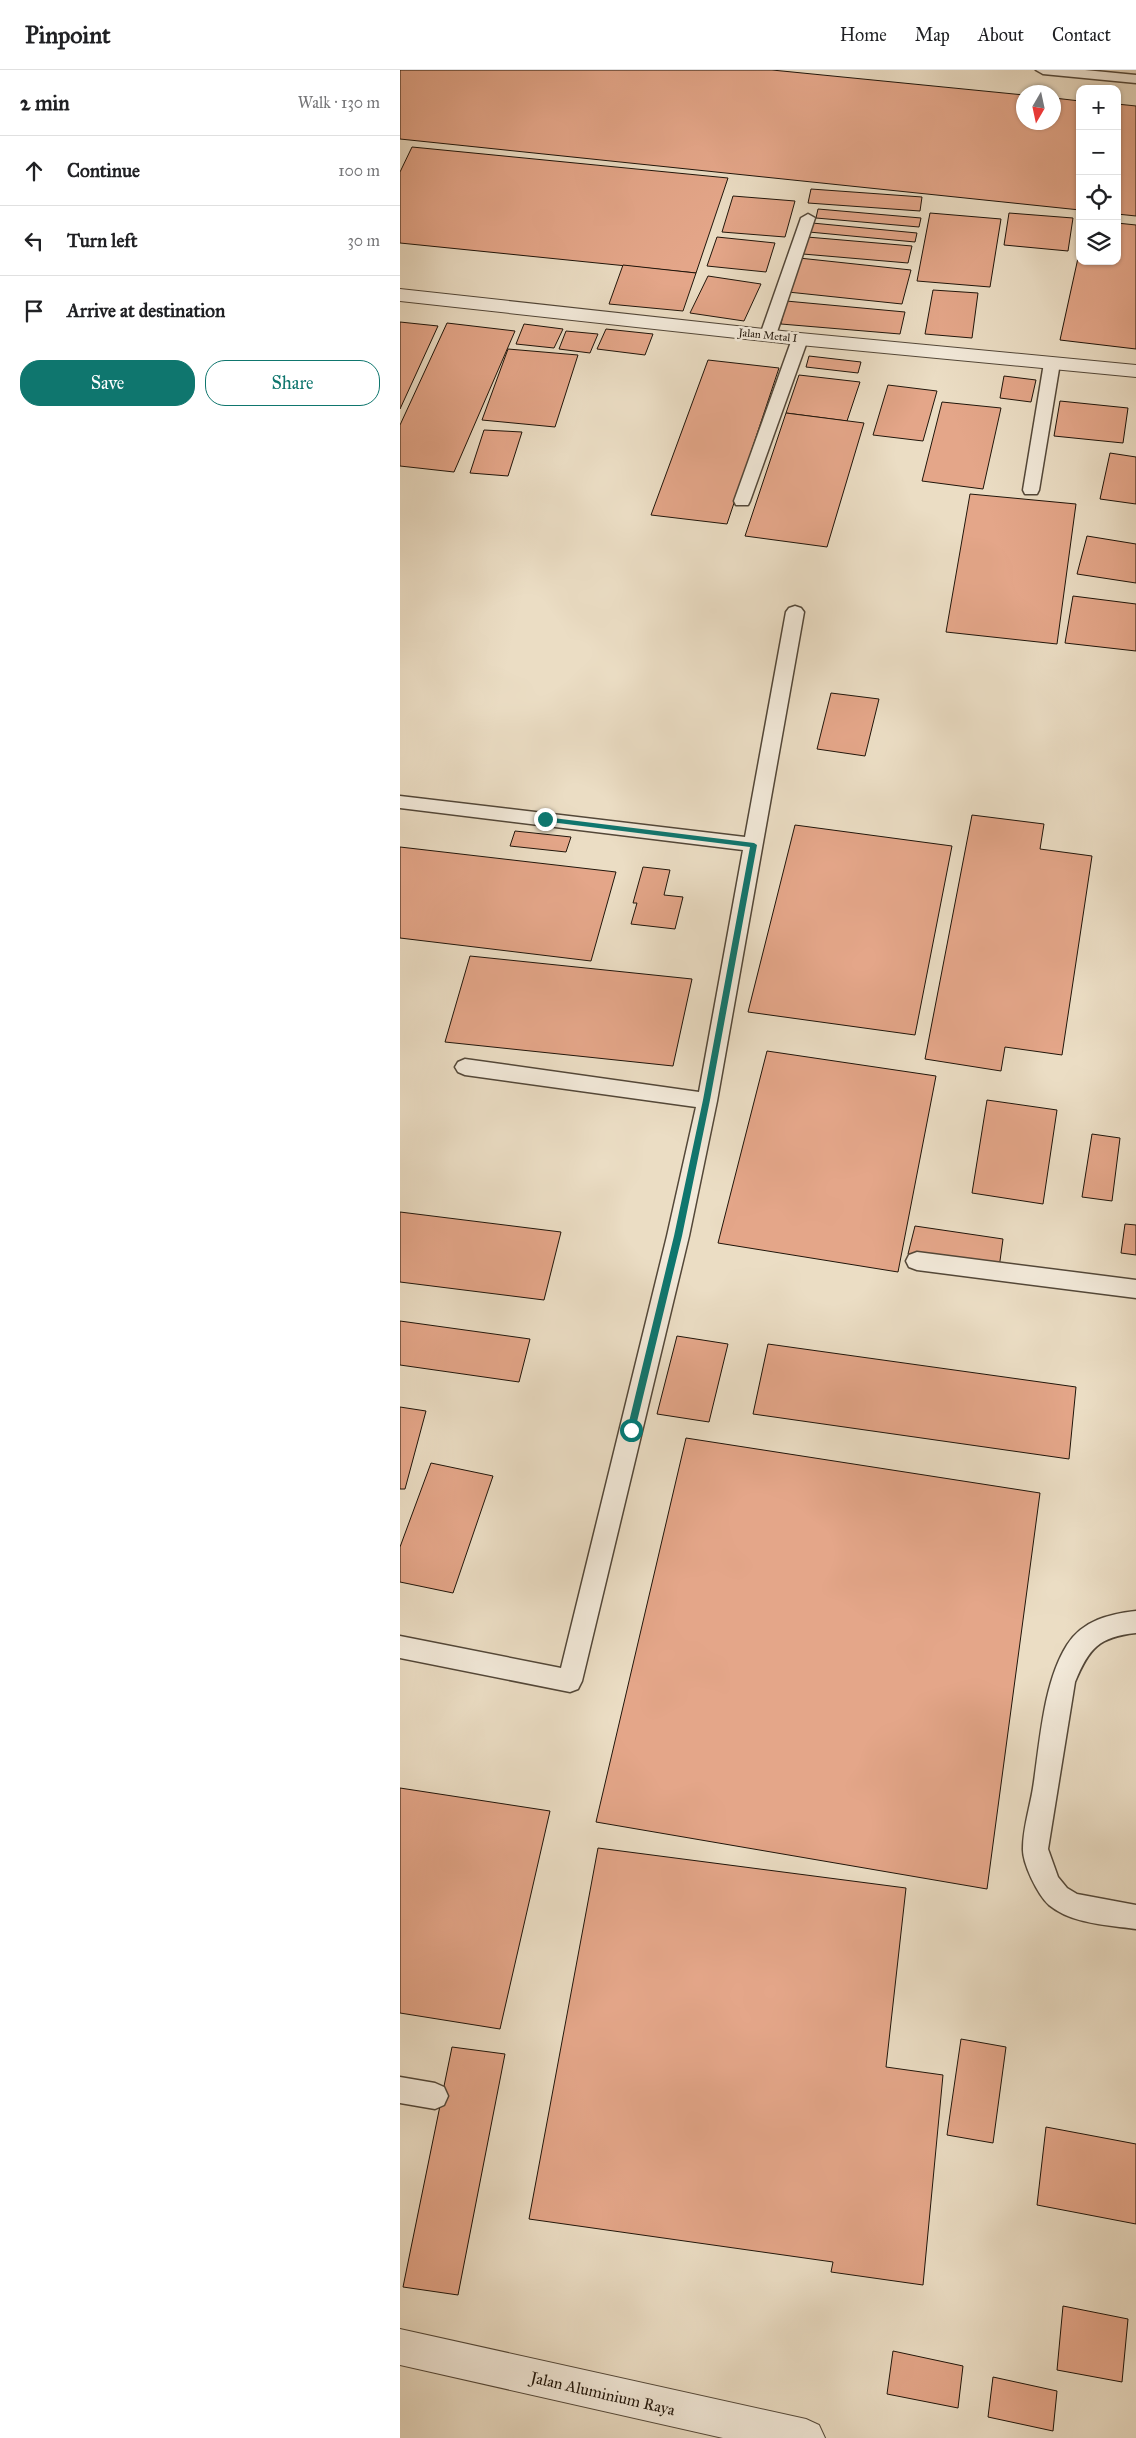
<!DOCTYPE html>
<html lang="en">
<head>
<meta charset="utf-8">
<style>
	:root { --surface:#fff; --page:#f2f2f2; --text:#202124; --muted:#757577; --line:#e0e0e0; --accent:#0f766e }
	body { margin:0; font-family:"IM FELL Great Primer",serif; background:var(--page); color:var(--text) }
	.controls { position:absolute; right:15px; top:15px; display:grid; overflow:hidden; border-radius:10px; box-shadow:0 1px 4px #0004 }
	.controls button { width:45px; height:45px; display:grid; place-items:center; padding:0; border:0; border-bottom:1px solid var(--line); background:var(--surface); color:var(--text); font:25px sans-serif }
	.compass { position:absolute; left:616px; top:15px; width:45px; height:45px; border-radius:50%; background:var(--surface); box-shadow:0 1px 4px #0004; rotate:189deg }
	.stop { position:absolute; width:15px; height:15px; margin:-11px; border:4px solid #0f766e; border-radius:50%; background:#fff }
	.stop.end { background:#0f766e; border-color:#fff; box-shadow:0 1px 5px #0008 }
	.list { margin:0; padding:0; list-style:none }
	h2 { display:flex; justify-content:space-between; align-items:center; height:65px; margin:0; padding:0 20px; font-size:21px }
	h2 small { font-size:16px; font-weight:400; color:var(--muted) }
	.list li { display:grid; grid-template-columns:32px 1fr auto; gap:15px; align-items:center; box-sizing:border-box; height:70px; padding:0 20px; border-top:1px solid var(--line) }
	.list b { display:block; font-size:19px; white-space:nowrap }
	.list em { font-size:16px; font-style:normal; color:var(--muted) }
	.actions { display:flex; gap:10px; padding:15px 20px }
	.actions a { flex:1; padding:11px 0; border:1px solid var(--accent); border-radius:20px; text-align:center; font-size:18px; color:var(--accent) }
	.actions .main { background:var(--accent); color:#fff }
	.icon { flex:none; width:28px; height:28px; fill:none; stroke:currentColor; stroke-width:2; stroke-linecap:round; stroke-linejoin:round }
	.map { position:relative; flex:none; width:736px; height:2368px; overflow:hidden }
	header { display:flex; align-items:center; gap:30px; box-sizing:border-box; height:70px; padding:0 25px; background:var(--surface); border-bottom:1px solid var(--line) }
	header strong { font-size:24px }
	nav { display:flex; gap:28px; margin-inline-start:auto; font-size:18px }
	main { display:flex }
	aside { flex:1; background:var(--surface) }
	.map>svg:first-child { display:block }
	.building { fill:#e4a689; stroke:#20150a }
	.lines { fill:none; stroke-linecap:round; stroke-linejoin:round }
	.service-casing { stroke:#534738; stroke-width:3 }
	.minor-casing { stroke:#534738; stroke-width:2 }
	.tertiary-casing { stroke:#534738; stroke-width:2 }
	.service { fill:#f2e9d9; fill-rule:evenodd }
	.minor { fill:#f2e9d9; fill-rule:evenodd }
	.tertiary { fill:#f2e9d9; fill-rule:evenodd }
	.route { fill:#0f766e }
	.labels { text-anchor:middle; stroke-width:5; stroke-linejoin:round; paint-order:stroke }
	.far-street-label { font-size:11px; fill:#20150a; stroke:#f2e9d9 }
	.near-street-label { font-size:16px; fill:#20150a; stroke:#f2e9d9 }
</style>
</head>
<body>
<header>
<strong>Pinpoint</strong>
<nav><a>Home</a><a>Map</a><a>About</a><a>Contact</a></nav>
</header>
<main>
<aside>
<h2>2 min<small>Walk · 130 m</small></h2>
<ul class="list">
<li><svg class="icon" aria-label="ahead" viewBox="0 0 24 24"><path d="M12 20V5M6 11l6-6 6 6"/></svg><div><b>Continue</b></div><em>100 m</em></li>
<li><svg class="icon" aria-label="left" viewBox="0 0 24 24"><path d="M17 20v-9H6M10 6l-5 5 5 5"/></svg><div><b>Turn left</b></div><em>30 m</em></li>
<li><svg class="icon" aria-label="arrive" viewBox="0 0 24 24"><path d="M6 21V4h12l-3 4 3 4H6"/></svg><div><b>Arrive at destination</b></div></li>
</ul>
<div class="actions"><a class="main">Save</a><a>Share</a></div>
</aside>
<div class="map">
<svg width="736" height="2368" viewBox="0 0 736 2368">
	<rect width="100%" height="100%" fill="#ebddc4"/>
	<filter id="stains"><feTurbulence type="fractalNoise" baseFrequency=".004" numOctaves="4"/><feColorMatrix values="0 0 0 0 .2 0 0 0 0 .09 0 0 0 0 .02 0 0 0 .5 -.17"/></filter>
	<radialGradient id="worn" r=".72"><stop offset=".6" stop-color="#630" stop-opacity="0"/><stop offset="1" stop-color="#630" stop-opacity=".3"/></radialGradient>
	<g class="building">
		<path d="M0 0H372L624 25V52H654V28L680 31V140L0 69Z"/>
		<path d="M717 34 736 36V146L717 144Z"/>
		<path d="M12 77 328 108 296 203 0 173V102Z"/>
		<path d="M411 119 522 127 520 141 408 133Z"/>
		<path d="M333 126 395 131 385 167 322 162Z"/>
		<path d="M418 139 521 148 519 157 416 148Z"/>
		<path d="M530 143 601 149 590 217 517 211Z"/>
		<path d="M609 143 673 148 668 181 604 175Z"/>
		<path d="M412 153 517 163 515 172 409 162Z"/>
		<path d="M717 153 736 155V279L660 270 680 179V191H717Z"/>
		<path d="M317 167 375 173 366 202 307 196Z"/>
		<path d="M407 167 512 176 508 193 403 184Z"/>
		<path d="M399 188 511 200 502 234 388 222Z"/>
		<path d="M223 195 296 203 283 241 209 234Z"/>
		<path d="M308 206 361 214 344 251 290 243Z"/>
		<path d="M533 220 578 223 572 268 525 264Z"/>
		<path d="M386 231 505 242 500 264 381 254Z"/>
		<path d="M0 252 38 256 0 339Z"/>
		<path d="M47 253 115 261 54 402 0 396V355Z"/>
		<path d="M124 254 163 259 154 278 116 274Z"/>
		<path d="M206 259 253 264 245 285 197 279Z"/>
		<path d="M166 261 198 264 190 283 159 279Z"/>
		<path d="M108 279 178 285 155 357 82 350Z"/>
		<path d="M409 286 461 292 458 303 406 297Z"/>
		<path d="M308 290 379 298 327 454 251 445Z"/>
		<path d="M399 305 460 312 447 351 386 343Z"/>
		<path d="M604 306 636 310 631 332 600 328Z"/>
		<path d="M488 315 537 321 523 371 473 365Z"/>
		<path d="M660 331 728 338 723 373 654 366Z"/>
		<path d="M542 332 601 338 583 419 522 411Z"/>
		<path d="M386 343 464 353 427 477 345 466Z"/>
		<path d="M84 360 122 362 108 406 70 403Z"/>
		<path d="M710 383 736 387V434L700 429Z"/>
		<path d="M570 424 676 434 657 574 546 562Z"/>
		<path d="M687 466 736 474V513L677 504Z"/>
		<path d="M673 526 736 534V581L665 573Z"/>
		<path d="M431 623 479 629 465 686 417 679Z"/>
		<path d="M572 745 644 754 640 779 692 786 662 985 605 977 601 1001 525 989Z"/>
		<path d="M395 755 552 776 515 965 348 942Z"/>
		<path d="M115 761 171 767 166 782 110 776Z"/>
		<path d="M0 777 216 802 191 891 0 868Z"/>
		<path d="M243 797 270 800 264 825 283 827 275 859 231 854 237 833H233Z"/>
		<path d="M70 886 292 909 273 996 45 972Z"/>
		<path d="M367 981 536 1006 498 1202 318 1173Z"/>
		<path d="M587 1030 657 1040 643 1134 572 1123Z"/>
		<path d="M692 1064 720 1068 712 1131 682 1127Z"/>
		<path d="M0 1142 161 1162 144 1230 0 1212Z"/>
		<path d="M725 1154 736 1155V1185L721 1183Z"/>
		<path d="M515 1156 603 1169 599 1198 508 1184Z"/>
		<path d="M0 1251 130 1269 119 1312 0 1295Z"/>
		<path d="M277 1266 328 1274 309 1352 257 1344Z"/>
		<path d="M368 1274 676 1317 669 1389 353 1344Z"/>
		<path d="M0 1337 26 1341 5 1419H0Z"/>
		<path d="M286 1368 640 1423 587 1819 196 1752Z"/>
		<path d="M31 1393 93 1406 53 1523 0 1512V1477Z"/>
		<path d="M0 1718 150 1741 100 1959 0 1943Z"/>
		<path d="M198 1778 506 1818 486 1997 543 2005 523 2215 431 2202 433 2192 129 2149Z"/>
		<path d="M561 1969 606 1977 593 2073 547 2065Z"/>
		<path d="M52 1977 105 1984 58 2225 3 2217Z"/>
		<path d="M646 2057 736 2074V2154L637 2135Z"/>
		<path d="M663 2236 728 2249 722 2312 657 2300Z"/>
		<path d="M493 2281 563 2296 558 2338 487 2324Z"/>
		<path d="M593 2307 657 2321 653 2361 588 2347Z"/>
	</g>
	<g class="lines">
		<defs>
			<g id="service">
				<path d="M636 0H685L736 5V13L643 4Z"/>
				<path d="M408 144 415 148 376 265 368 270 363 268 360 265 401 148Z"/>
				<path d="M400 264 408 269 350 431 348 435H336L334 431 392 269Z"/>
				<path d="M652 288 660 293 639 420 637 424H625L623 420 644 293Z"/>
				<path d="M395 536 401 538 404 542 317 1031 289 1166 182 1611 178 1619 170 1622 0 1588V1566L161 1598 267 1166 296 1037 65 1005 58 1002 55 997 58 992 65 989 299 1022 343 780 0 738V726L345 767 386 542 389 538Z"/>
				<path d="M517 1182 736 1210V1228L517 1200 509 1197 506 1191 509 1185Z"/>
				<path d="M736 1541V1563C699 1567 689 1578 675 1612L648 1779 658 1807 667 1818 677 1824 736 1835V1859C708 1855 672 1854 649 1835 638 1825 622 1793 623 1778 623 1758 630 1737 633 1718 640 1674 643 1613 667 1575 683 1550 710 1544 736 1541Z"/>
				<path d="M0 2007 35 2013 44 2017 48 2026 44 2035 35 2039 0 2033Z"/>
			</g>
			<path id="minor" d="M0 219 400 263 736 295V307L400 275 0 231Z"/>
			<path id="tertiary" d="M0 2259 406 2349 419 2355 425 2368H323L0 2295Z"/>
		</defs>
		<use href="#service" class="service-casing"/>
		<use href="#minor" class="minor-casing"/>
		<use href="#tertiary" class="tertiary-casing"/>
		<use href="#service" class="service"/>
		<use href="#minor" class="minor"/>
		<use href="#tertiary" class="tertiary"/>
	</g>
	<path class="route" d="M145 747 354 773 357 775 310 1030 282 1166 235 1360 231 1363 227 1360 274 1166 303 1030 350 777 142 751 141 749Z"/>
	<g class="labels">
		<g class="far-street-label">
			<text transform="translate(368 265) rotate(6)" y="4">Jalan Metal I</text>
		</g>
		<g class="near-street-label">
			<text transform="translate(203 2323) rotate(13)" y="6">Jalan Aluminium Raya</text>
		</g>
	</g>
	<rect width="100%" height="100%" filter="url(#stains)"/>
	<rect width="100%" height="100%" fill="url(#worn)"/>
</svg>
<div class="controls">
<button>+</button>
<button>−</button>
<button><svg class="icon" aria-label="locate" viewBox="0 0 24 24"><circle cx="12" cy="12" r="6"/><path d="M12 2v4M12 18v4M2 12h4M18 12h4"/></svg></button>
<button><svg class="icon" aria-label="layers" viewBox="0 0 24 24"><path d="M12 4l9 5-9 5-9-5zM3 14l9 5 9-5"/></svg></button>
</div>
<svg class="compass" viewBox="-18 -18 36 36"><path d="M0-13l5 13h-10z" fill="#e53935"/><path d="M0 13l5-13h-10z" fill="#757577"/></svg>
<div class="stop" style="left:231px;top:1360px"></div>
<div class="stop end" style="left:145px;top:749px"></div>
</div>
</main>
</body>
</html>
